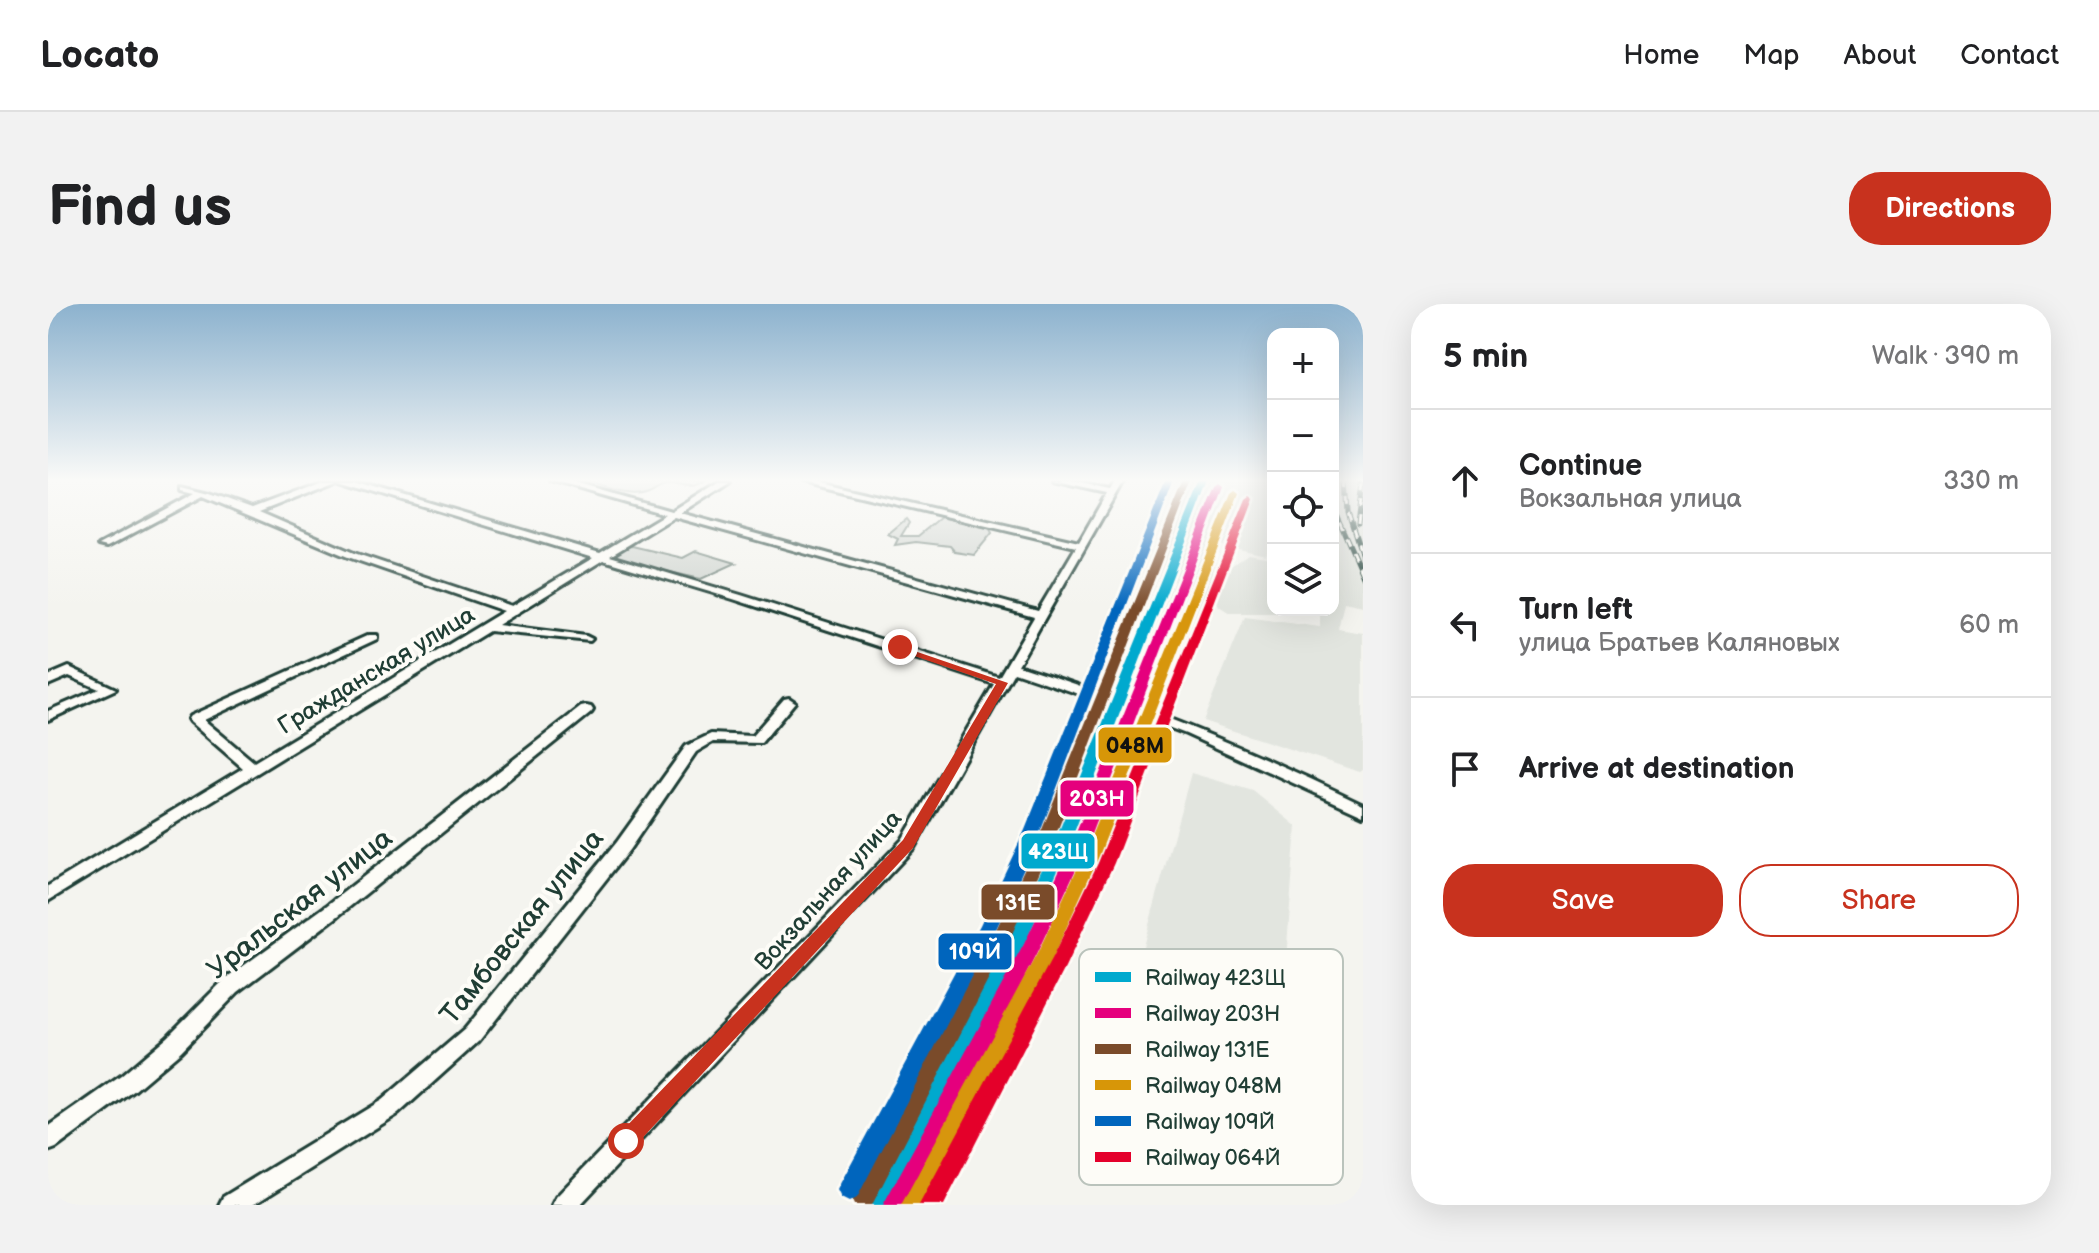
<!DOCTYPE html>
<html lang="en">
<head>
<meta charset="utf-8">
<style>
	:root { --surface:#fff; --page:#f2f2f2; --text:#202124; --muted:#757577; --line:#e0e0e0; --accent:#c8321e }
	body { margin:0; font-family:"Balsamiq Sans",sans-serif; background:var(--page); color:var(--text) }
	.controls { position:absolute; right:24px; top:24px; display:grid; overflow:hidden; border-radius:16px; box-shadow:0 8px 32px #0002 }
	.controls button { width:72px; height:72px; display:grid; place-items:center; padding:0; border:0; border-bottom:2px solid var(--line); background:var(--surface); color:var(--text); font:40px sans-serif }
	.stop { position:absolute; width:24px; height:24px; margin:-18px; border:6px solid #c8321e; border-radius:50%; background:#fff }
	.stop.end { background:#c8321e; border-color:#fff; box-shadow:0 2px 8px #0008 }
	.list { margin:0; padding:0; list-style:none }
	h2 { display:flex; justify-content:space-between; align-items:center; height:104px; margin:0; padding:0 32px; font-size:34px }
	h2 small { font-size:26px; font-weight:400; color:var(--muted) }
	.list li { display:grid; grid-template-columns:52px 1fr auto; gap:24px; align-items:center; box-sizing:border-box; height:144px; padding:0 32px; border-top:2px solid var(--line) }
	.list b { display:block; font-size:30px; white-space:nowrap }
	.list p { margin:0; font-size:26px; white-space:nowrap; color:var(--muted) }
	.list em { font-size:26px; font-style:normal; color:var(--muted) }
	.actions { display:flex; gap:16px; padding:24px 32px }
	.actions a { flex:1; padding:18px 0; border:2px solid var(--accent); border-radius:32px; text-align:center; font-size:28px; color:var(--accent) }
	.actions .main { background:var(--accent); color:#fff }
	.icon { flex:none; width:44px; height:44px; fill:none; stroke:currentColor; stroke-width:2; stroke-linecap:round; stroke-linejoin:round }
	.map { position:relative; flex:none; width:1315px; height:901px; overflow:hidden; border-radius:32px }
	header { display:flex; align-items:center; gap:48px; box-sizing:border-box; height:112px; padding:0 40px; background:var(--surface); border-bottom:2px solid var(--line) }
	header strong { font-size:38px }
	nav { display:flex; gap:44px; margin-inline-start:auto; font-size:28px }
	.intro { display:flex; align-items:center; justify-content:space-between; box-sizing:border-box; height:192px; padding:0 48px }
	h1 { margin:0; font-size:56px }
	.button { padding:20px 36px; border-radius:32px; background:var(--accent); color:#fff; font-size:28px; font-weight:700 }
	main { display:flex; gap:48px; padding:0 48px }
	aside { flex:1; background:var(--surface); border-radius:32px; box-shadow:0 8px 32px #0002 }
	.map>svg:first-child { display:block }
	.built { fill:#e2e5df }
	.green { fill:#d1d6d1; stroke:#788a82; stroke-width:2 }
	.lines { fill:none; stroke-linecap:round; stroke-linejoin:round }
	.minor-casing { stroke:#1f3d34; stroke-width:6 }
	.minor { fill:#fdfcf7; fill-rule:evenodd }
	.rail-casing { stroke:#1f3d34; stroke-width:5 }
	.rail { stroke:#fdfcf7; stroke-width:3; stroke-dasharray:8; stroke-linecap:butt }
	.rail-1-casing { stroke:#fdfcf7; stroke-width:6 }
	.rail-2-casing { stroke:#fdfcf7; stroke-width:6 }
	.rail-3-casing { stroke:#fdfcf7; stroke-width:6 }
	.rail-4-casing { stroke:#fdfcf7; stroke-width:6 }
	.rail-5-casing { stroke:#fdfcf7; stroke-width:6 }
	.rail-6-casing { stroke:#fdfcf7; stroke-width:6 }
	.rail-1 { fill:#00a9ce; fill-rule:evenodd }
	.rail-2 { fill:#e5007d; fill-rule:evenodd }
	.rail-3 { fill:#7a4b2a; fill-rule:evenodd }
	.rail-4 { fill:#d79608; fill-rule:evenodd }
	.rail-5 { fill:#0065bd; fill-rule:evenodd }
	.rail-6 { fill:#e4002b; fill-rule:evenodd }
	.route { fill:#c8321e }
	.labels { text-anchor:middle; stroke-width:8; stroke-linejoin:round; paint-order:stroke }
	.street-label { font-size:24px; fill:#1f3d34; stroke:#fdfcf7 }
	.near-street-label { font-size:28px; fill:#1f3d34; stroke:#fdfcf7 }
	.key { fill:#fdfcf7; stroke:#bac3bc; stroke-width:2 }
	.key-label { font-size:22px; fill:#1f3d34 }
	.line-badge { stroke:#fdfcf7; stroke-width:3 }
	.badge-label { font-size:22px; text-anchor:middle; font-weight:bold; fill:#fff }
	.pale-badge-label { font-size:22px; text-anchor:middle; font-weight:bold; fill:#111 }
</style>
</head>
<body>
<header>
<strong>Locato</strong>
<nav><a>Home</a><a>Map</a><a>About</a><a>Contact</a></nav>
</header>
<div class="intro"><h1>Find us</h1><a class="button">Directions</a></div>
<main>
<div class="map">
<svg width="1315" height="901" viewBox="0 0 1315 901">
	<rect width="100%" height="100%" fill="#f4f4ef"/>
	<filter id="ink" filterUnits="userSpaceOnUse"><feTurbulence type="fractalNoise" baseFrequency=".0125" numOctaves="2"/><feDisplacementMap in="SourceGraphic" scale="16" xChannelSelector="R" yChannelSelector="G"/><feConvolveMatrix kernelMatrix="1 2 1 2 8 2 1 2 1" color-interpolation-filters="sRGB"/></filter>
	<g filter="url(#ink)">
		<g class="built">
			<path d="M1143 177H1225V227L1218 251 1172 241 1163 276 1200 250 1223 254 1225 250V306H1285V177H1315V302L1296 298 1290 325 1315 329V466L1312 468 1155 417 1197 313 1272 323V309H1182L1171 302 1162 279 1126 411 1064 390Z"/>
			<path d="M1143 469 1205 487 1248 522 1225 829 1063 758Z"/>
		</g>
		<g class="green">
			<path d="M657 177C642 186 637 180 621 179 611 178 607 186 598 188 580 194 554 182 536 177Z"/>
			<path d="M893 213 941 223 944 229 926 251 907 248 902 242 868 238 847 241 850 235 840 230 858 215 861 219 853 232H870Z"/>
			<path d="M584 242 635 254 648 247 688 259 653 275 577 258 564 252 575 243Z"/>
		</g>
		<g class="lines">
			<defs>
				<g id="minor">
					<path d="M276 177H289L211 208 306 249 464 302 545 254 293 177H308L552 249 617 210 502 177H517L623 207 671 177H682L632 209 990 307 1028 243 749 177H766L1031 238 1059 189 1004 177H1024L1062 185 1067 177H1075L970 361C1089 399 1203 445 1315 500V511L1138 430 1049 396 966 368 866 544 532 901H504L508 893 854 536 946 380 685 295 555 256 450 321 538 332 544 335 542 337 441 327 0 597V582L195 464 142 418 140 415 142 412 321 331H329V335L156 416 206 458 456 307 300 253 155 192 59 243 51 241 147 189 134 186V182L162 189 204 204ZM626 213 986 313 951 373 693 291 562 252Z"/>
					<path d="M21 363 68 385 0 416V407L51 385 21 372 0 381V372Z"/>
					<path d="M741 394 747 398 713 439 665 438 648 448 581 546 431 737 350 810 205 901H171L175 893 334 796 417 725 569 538 638 442 663 430 704 432 736 395Z"/>
					<path d="M538 402 543 403 545 406 543 409 290 612 190 688 133 747 87 786 8 844 0 847V823L73 772 119 733 176 676 278 602 533 403Z"/>
				</g>
			</defs>
			<use href="#minor" class="minor-casing"/>
			<use href="#minor" class="minor"/>
			<defs>
				<g id="rail">
					<path d="M1298 177 1300 208 1315 255"/>
					<path d="M1285 203 1315 272"/>
					<path d="M1310 220 1315 180"/>
				</g>
			</defs>
			<use href="#rail" class="rail-casing"/>
			<use href="#rail" class="rail"/>
			<defs>
				<path id="rail-1" d="M1153 177H1161L1022 539 978 637 842 901H817L961 634 1006 539Z"/>
				<path id="rail-2" d="M1172 180 1176 183 1037 546 989 649 860 901H835L976 640 1021 546 1168 183Z"/>
				<path id="rail-3" d="M1136 177H1144L1007 533 964 630 824 901H806L803 894 807 886 947 628 991 533Z"/>
				<path id="rail-4" d="M1187 186 1191 189 1051 552 1003 657 878 901H853L990 648 1035 552 1183 189Z"/>
				<path id="rail-5" d="M1118 177H1126L993 526 949 623 809 894 801 898 793 894 789 886 793 878 932 621 977 526Z"/>
				<path id="rail-6" d="M1202 192 1206 195 1066 559 1017 664 896 901H871L1004 654 1050 559 1198 195Z"/>
			</defs>
			<use href="#rail-1" class="rail-1-casing"/>
			<use href="#rail-2" class="rail-2-casing"/>
			<use href="#rail-3" class="rail-3-casing"/>
			<use href="#rail-4" class="rail-4-casing"/>
			<use href="#rail-5" class="rail-5-casing"/>
			<use href="#rail-6" class="rail-6-casing"/>
			<use href="#rail-1" class="rail-1"/>
			<use href="#rail-2" class="rail-2"/>
			<use href="#rail-3" class="rail-3"/>
			<use href="#rail-4" class="rail-4"/>
			<use href="#rail-5" class="rail-5"/>
			<use href="#rail-6" class="rail-6"/>
		</g>
	</g>
	<linearGradient id="sky" x2="0" y2="1"><stop stop-color="#8cb2ce"/><stop offset="0.58" stop-color="#fafaf8"/><stop offset="1" stop-color="#fafaf8" stop-opacity="0"/></linearGradient>
	<rect width="1315" height="304" fill="url(#sky)"/>
	<path class="route" d="M849 341 960 379 865 544 585 844 578 847 571 844 568 837 571 830 855 536 948 380 849 346Z"/>
	<g class="labels">
		<g class="street-label">
			<text transform="translate(328 366) rotate(-31)" y="8">Гражданская улица</text>
			<text transform="translate(780 586) rotate(-48)" y="8">Вокзальная улица</text>
		</g>
		<g class="near-street-label">
			<text transform="translate(251 599) rotate(-38)" y="10">Уральская улица</text>
			<text transform="translate(473 622) rotate(-51)" y="10">Тамбовская улица</text>
		</g>
	</g>
	<rect x="1031" y="645" width="264" height="236" rx="12" class="key"/>
	<rect x="1047" y="668" width="36" height="10" fill="#00a9ce"/>
	<rect x="1047" y="704" width="36" height="10" fill="#e5007d"/>
	<rect x="1047" y="740" width="36" height="10" fill="#7a4b2a"/>
	<rect x="1047" y="776" width="36" height="10" fill="#d79608"/>
	<rect x="1047" y="812" width="36" height="10" fill="#0065bd"/>
	<rect x="1047" y="848" width="36" height="10" fill="#e4002b"/>
	<g class="key-label">
		<text x="1097" y="681">Railway 423Щ</text>
		<text x="1097" y="717">Railway 203Н</text>
		<text x="1097" y="753">Railway 131Е</text>
		<text x="1097" y="789">Railway 048М</text>
		<text x="1097" y="825">Railway 109Й</text>
		<text x="1097" y="861">Railway 064Й</text>
	</g>
	<g class="line-badge">
		<rect x="1049" y="422" width="76" height="38" rx="8" fill="#d79608"/>
		<rect x="1011" y="475" width="76" height="39" rx="8" fill="#e5007d"/>
		<rect x="972" y="528" width="76" height="38" rx="8" fill="#00a9ce"/>
		<rect x="932" y="579" width="76" height="38" rx="8" fill="#7a4b2a"/>
		<rect x="889" y="628" width="76" height="39" rx="8" fill="#0065bd"/>
	</g>
	<g class="badge-label">
		<text x="1049" y="502">203Н</text>
		<text x="1010" y="555">423Щ</text>
		<text x="970" y="606">131Е</text>
		<text x="927" y="655">109Й</text>
	</g>
	<g class="pale-badge-label">
		<text x="1087" y="449">048М</text>
	</g>
</svg>
<div class="controls">
<button>+</button>
<button>−</button>
<button><svg class="icon" aria-label="locate" viewBox="0 0 24 24"><circle cx="12" cy="12" r="6"/><path d="M12 2v4M12 18v4M2 12h4M18 12h4"/></svg></button>
<button><svg class="icon" aria-label="layers" viewBox="0 0 24 24"><path d="M12 4l9 5-9 5-9-5zM3 14l9 5 9-5"/></svg></button>
</div>
<div class="stop" style="left:578px;top:837px"></div>
<div class="stop end" style="left:852px;top:343px"></div>
</div>
<aside>
<h2>5 min<small>Walk · 390 m</small></h2>
<ul class="list">
<li><svg class="icon" aria-label="ahead" viewBox="0 0 24 24"><path d="M12 20V5M6 11l6-6 6 6"/></svg><div><b>Continue</b><p>Вокзальная улица</p></div><em>330 m</em></li>
<li><svg class="icon" aria-label="left" viewBox="0 0 24 24"><path d="M17 20v-9H6M10 6l-5 5 5 5"/></svg><div><b>Turn left</b><p>улица Братьев Каляновых</p></div><em>60 m</em></li>
<li><svg class="icon" aria-label="arrive" viewBox="0 0 24 24"><path d="M6 21V4h12l-3 4 3 4H6"/></svg><div><b>Arrive at destination</b></div></li>
</ul>
<div class="actions"><a class="main">Save</a><a>Share</a></div>
</aside>
</main>
</body>
</html>
